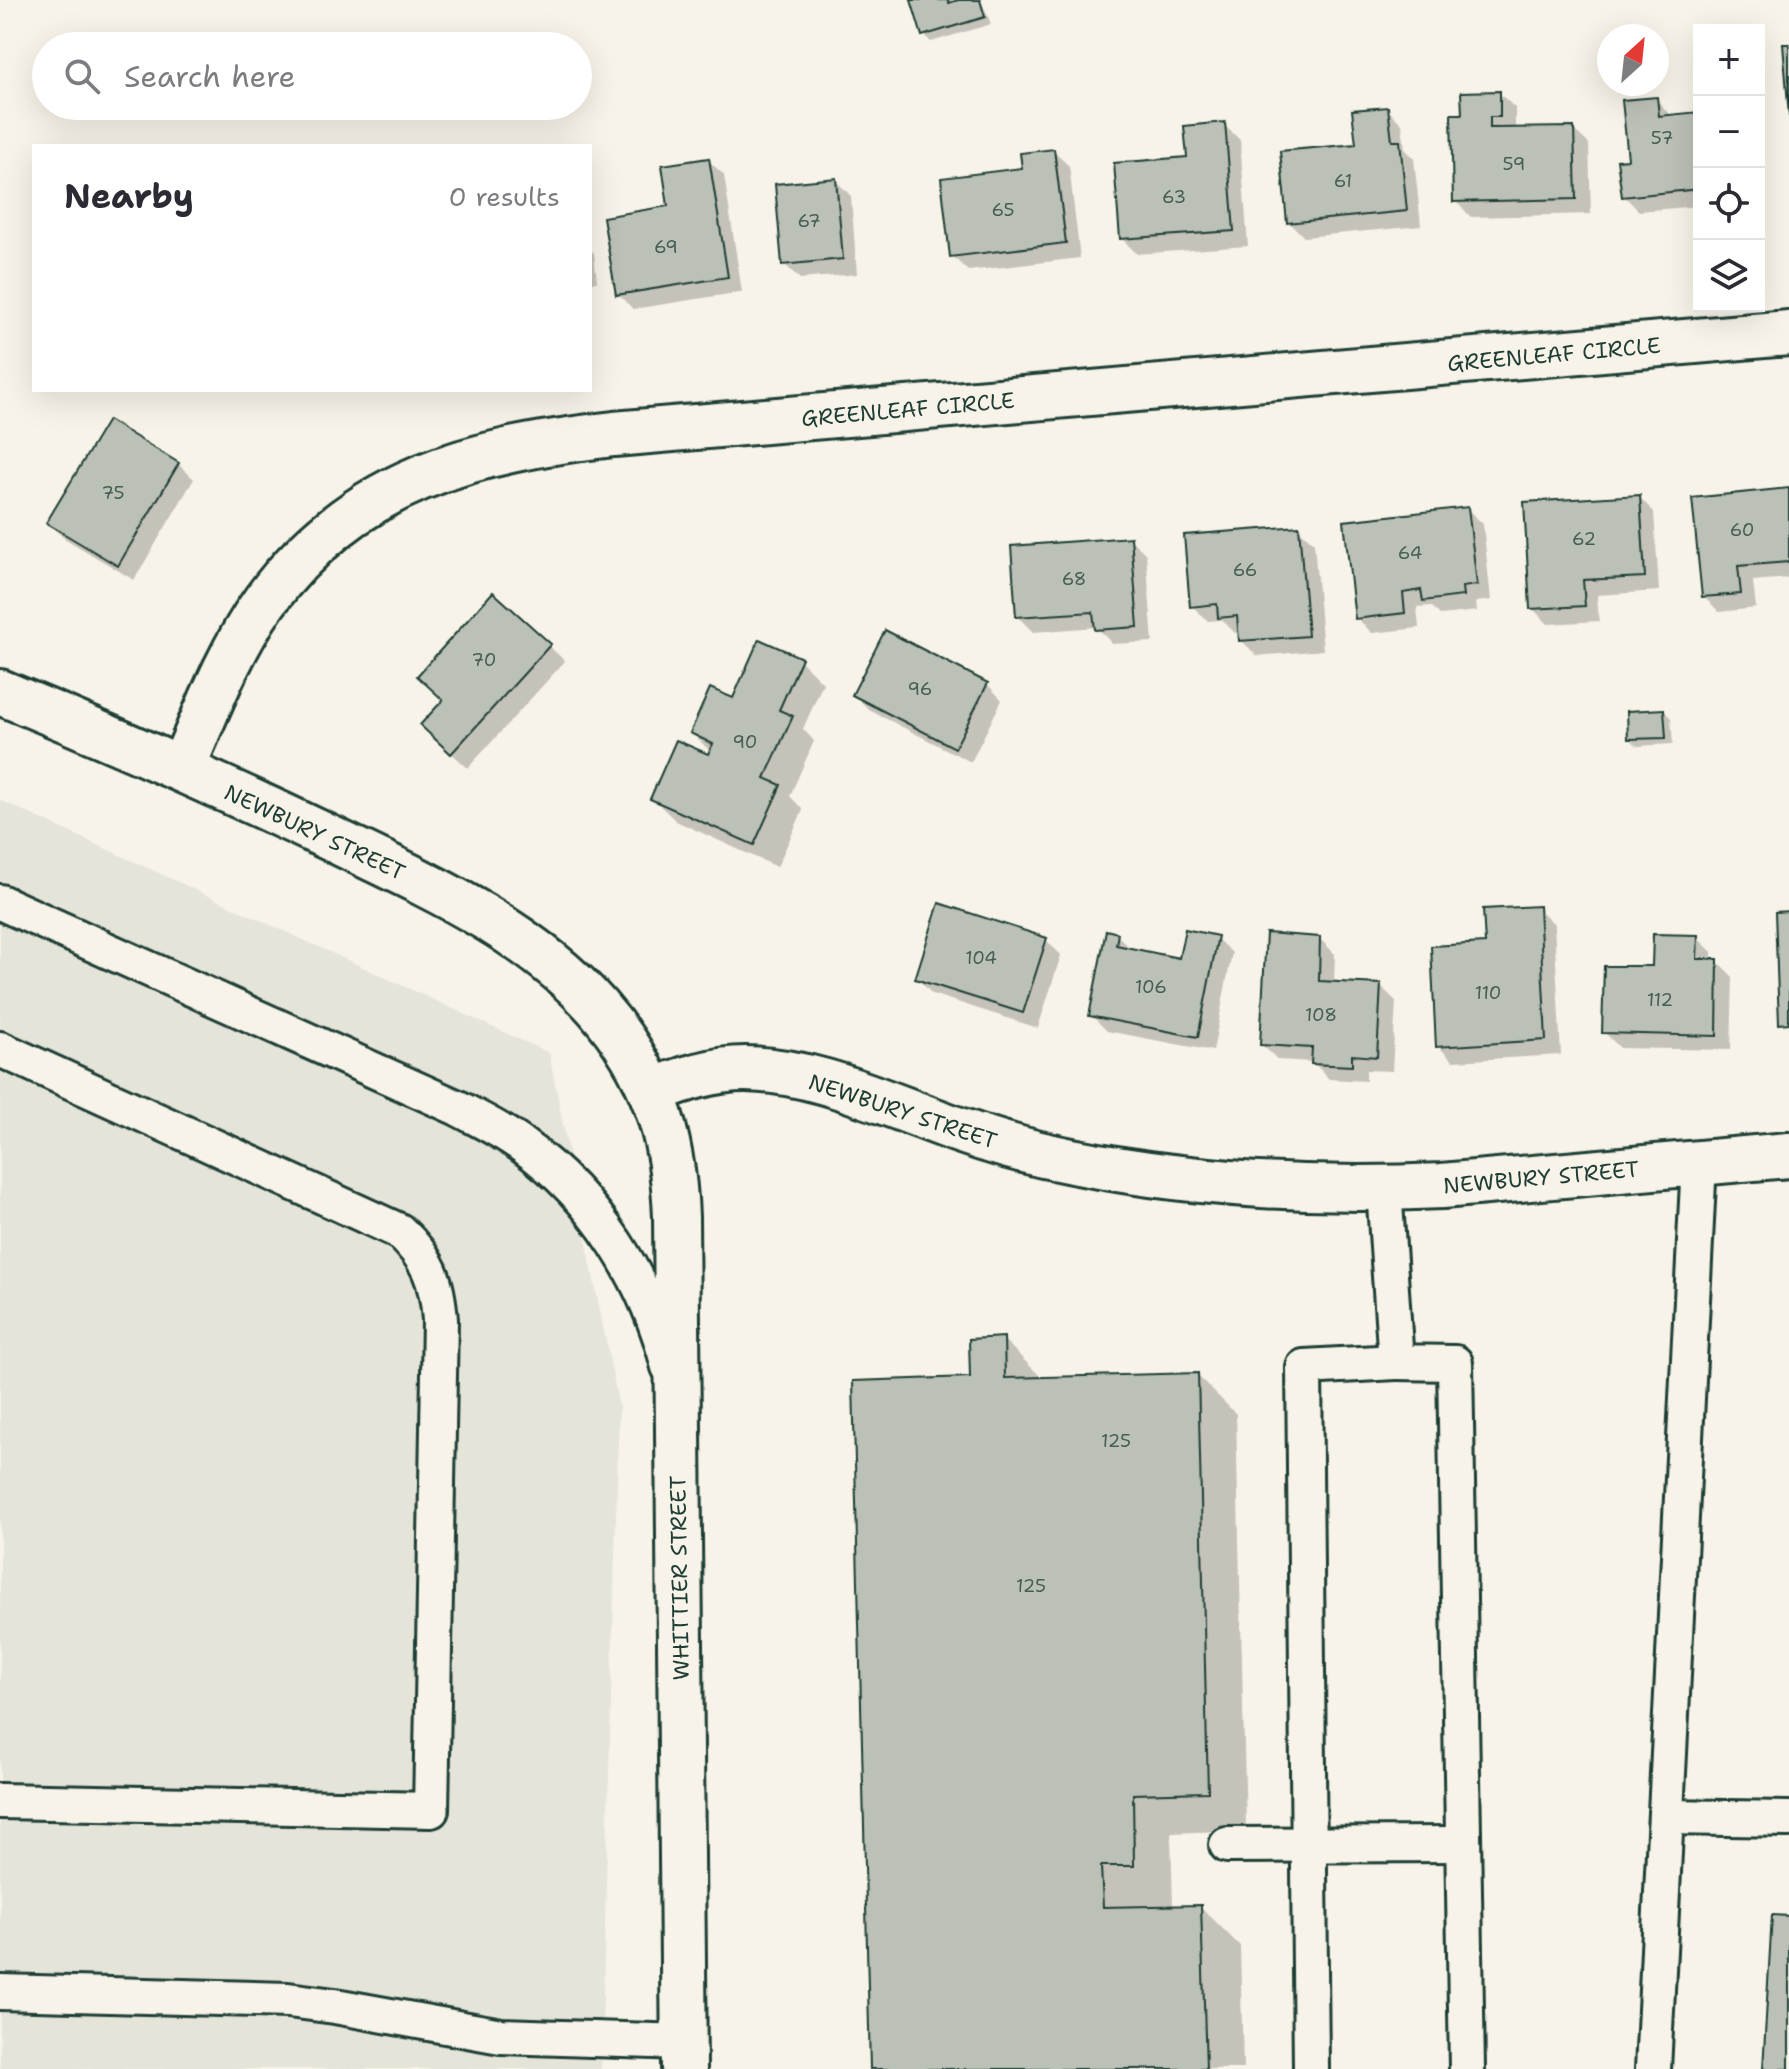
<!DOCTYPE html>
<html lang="en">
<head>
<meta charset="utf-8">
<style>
	:root { --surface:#fff; --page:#f7f7f7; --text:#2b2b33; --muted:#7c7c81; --line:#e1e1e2 }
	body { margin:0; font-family:"Shantell Sans",sans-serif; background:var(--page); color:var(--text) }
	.controls { position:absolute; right:24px; top:24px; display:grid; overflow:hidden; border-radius:0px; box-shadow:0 8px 32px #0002 }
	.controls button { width:72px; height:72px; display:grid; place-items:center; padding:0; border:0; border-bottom:2px solid var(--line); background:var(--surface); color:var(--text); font:40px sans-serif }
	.compass { position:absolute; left:1597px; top:24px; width:72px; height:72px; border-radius:50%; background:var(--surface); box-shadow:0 8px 32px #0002; rotate:27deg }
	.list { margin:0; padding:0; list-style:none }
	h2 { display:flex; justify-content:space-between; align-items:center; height:104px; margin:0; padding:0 32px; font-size:34px }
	h2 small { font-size:26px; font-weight:400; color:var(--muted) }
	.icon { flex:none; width:44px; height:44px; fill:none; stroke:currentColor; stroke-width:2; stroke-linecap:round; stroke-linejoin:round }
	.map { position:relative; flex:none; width:1789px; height:2069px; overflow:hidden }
	.search { position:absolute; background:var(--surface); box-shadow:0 8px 32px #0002; left:32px; top:32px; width:560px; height:88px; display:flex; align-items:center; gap:20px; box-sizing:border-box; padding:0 28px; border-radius:44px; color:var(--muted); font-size:30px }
	.panel { position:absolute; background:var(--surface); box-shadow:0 8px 32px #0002; left:32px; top:144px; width:560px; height:248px; border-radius:0px }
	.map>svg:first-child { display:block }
	.built { fill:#e5e4d9 }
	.shadow { fill:#0003 }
	.building { fill:#bbc1b6; stroke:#1f3d34; stroke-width:2 }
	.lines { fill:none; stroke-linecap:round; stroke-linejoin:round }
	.service-casing { stroke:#1f3d34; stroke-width:40 }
	.minor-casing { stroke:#1f3d34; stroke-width:50 }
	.tertiary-casing { stroke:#1f3d34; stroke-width:50 }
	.service { stroke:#f7f3e8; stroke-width:34 }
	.minor { stroke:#f7f3e8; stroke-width:44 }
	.tertiary { stroke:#f7f3e8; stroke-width:44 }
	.labels { text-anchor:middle; stroke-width:6; stroke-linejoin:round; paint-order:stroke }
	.number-label { font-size:18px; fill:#465e54 }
	.street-label { font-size:22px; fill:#1f3d34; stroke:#f7f3e8 }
</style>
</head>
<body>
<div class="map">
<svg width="1789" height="2069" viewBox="0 0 1789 2069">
	<rect width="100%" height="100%" fill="#f7f3e8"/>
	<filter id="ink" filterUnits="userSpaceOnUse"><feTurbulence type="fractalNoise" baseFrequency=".0125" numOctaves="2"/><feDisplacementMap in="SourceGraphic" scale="16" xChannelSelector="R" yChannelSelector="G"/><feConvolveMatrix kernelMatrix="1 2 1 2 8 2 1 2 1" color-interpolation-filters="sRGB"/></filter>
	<g filter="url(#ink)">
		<path class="built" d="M0 800 549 1053 619 1407 601 2069H0Z"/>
		<g class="shadow">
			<path d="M914 0H952L953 4 965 0H981L991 24 931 42 924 35Z"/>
			<path d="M1499 93 1515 108V130L1573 129 1589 144 1591 214 1471 217 1455 201 1464 116Z"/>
			<path d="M1656 99 1672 117 1699 114V206L1639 211 1624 196 1630 161Z"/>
			<path d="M188 106H220L195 113Z"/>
			<path d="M1387 109 1402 124 1405 149 1414 158 1421 226 1304 237 1289 222 1359 146Z"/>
			<path d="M1224 125 1240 140 1248 246 1137 254 1121 238 1189 159Z"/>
			<path d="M1053 151 1069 166 1080 258 968 271 952 256Z"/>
			<path d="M1759 158 1764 199 1759 200Z"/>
			<path d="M708 160 724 175 742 292 633 309 618 294 670 208Z"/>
			<path d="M835 180 851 196 857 274 800 279 784 264Z"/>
			<path d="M590 249 594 253 597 282H590Z"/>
			<path d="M178 464 194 479 134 580 64 538 48 523Z"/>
			<path d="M1789 490V578L1753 581 1756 608 1719 612 1704 596Z"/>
			<path d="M1639 497 1654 512 1659 591 1597 595 1599 621 1548 624 1532 608Z"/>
			<path d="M1467 509 1483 524 1491 600 1476 602 1477 611 1440 615 1431 606 1417 607 1419 628 1372 633 1357 618Z"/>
			<path d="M1298 528 1314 543 1323 650 1257 656 1241 640V632L1235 633 1222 620 1208 621 1192 606Z"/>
			<path d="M1130 539 1146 554 1153 642 1112 644 1097 627 1033 632 1018 617Z"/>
			<path d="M493 595 565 661 468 768 438 741 445 700Z"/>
			<path d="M800 660 823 683 803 729 814 741 790 796 803 810 777 867 676 821 653 799 709 757 711 752 692 733 734 701Z"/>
			<path d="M987 684 1002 700 971 762 869 710 854 694Z"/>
			<path d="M1664 711 1671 718 1673 744 1637 746 1630 739Z"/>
			<path d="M1538 908 1554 924 1561 1055 1453 1061 1438 1046 1487 945Z"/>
			<path d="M1117 935 1133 951 1181 960 1216 938 1232 953 1213 1051 1107 1031 1091 1015Z"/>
			<path d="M1697 937 1712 952V961H1717L1733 977 1731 1050 1620 1048 1604 1032 1654 968Z"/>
			<path d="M1320 939 1335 954 1334 984 1380 986 1396 1001 1392 1071 1366 1070V1081L1329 1079 1313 1062 1278 1060 1262 1045Z"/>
			<path d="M1046 940 1061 955 1038 1028 932 994 917 978Z"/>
			<path d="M1003 1339 1043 1379 1197 1375 1236 1414 1246 1830 1171 1833 1173 1907H1201L1240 1946 1243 2069H872L972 1379Z"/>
		</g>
		<g class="building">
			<path d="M911 0H948L949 3 958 0H980L985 17 922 36Z"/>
			<path d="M1783 44H1789V117Z"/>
			<path d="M1500 91V117H1490V128L1574 127 1576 199 1453 202 1451 114H1462L1461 92Z"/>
			<path d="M1657 97 1659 116 1699 112V189L1622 197 1617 160 1628 159 1622 100Z"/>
			<path d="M1388 107 1392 141H1400L1407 211 1287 223 1280 151 1356 144 1352 110Z"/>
			<path d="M1225 122 1234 231 1120 239 1114 163 1187 157 1184 126Z"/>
			<path d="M1054 149 1066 243 950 257 941 178 1022 168 1020 153Z"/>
			<path d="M709 158 728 277 616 295 603 217 668 206 662 165Z"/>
			<path d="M836 178 843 259 782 265 775 184Z"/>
			<path d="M108 420 179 463 118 566 46 523Z"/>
			<path d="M1789 488V562L1738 566 1741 594 1702 597 1692 498Z"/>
			<path d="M1640 495 1645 577 1583 580 1585 606 1530 609 1524 502Z"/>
			<path d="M1468 507 1477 585 1462 587 1463 596 1423 601 1421 590 1403 593 1405 613 1355 619 1344 521Z"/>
			<path d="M1299 526 1308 636 1239 641 1237 616 1218 618 1217 604 1190 607 1184 535Z"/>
			<path d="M1131 537 1138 627 1095 630 1093 612 1016 617 1011 546Z"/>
			<path d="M493 592 551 644 451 754 420 725 443 700 417 676Z"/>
			<path d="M885 630 988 683 955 748 852 695Z"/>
			<path d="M759 639 802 658 779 710 793 716 765 778 781 785 754 845 650 799 676 740 708 754 713 744 690 733 710 688 733 698Z"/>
			<path d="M1664 709 1666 738 1628 739 1627 711Z"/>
			<path d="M939 903 1047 938 1023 1013 915 979Z"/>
			<path d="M1539 906 1546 1040 1436 1047 1431 946 1485 943 1483 909Z"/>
			<path d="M1789 911V1023L1779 1024 1775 912Z"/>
			<path d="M1185 929 1218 936 1198 1037 1089 1016 1106 930 1118 933 1116 945 1179 958Z"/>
			<path d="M1266 933 1320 937 1319 981 1381 984 1377 1057 1352 1055V1066L1311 1064 1312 1048 1260 1045Z"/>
			<path d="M1653 934 1698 935 1697 959H1718L1717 1036 1602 1033 1604 966H1652Z"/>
			<path d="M1004 1337 1005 1378 1198 1373 1208 1792 1133 1794 1134 1866H1101L1103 1907 1201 1905 1206 2069H870L853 1381 970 1377 969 1339Z"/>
			<path d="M1772 1915 1789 1916V2069H1763Z"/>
		</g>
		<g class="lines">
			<defs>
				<g id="service">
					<path d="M0 902 458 1108C480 1120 502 1130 522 1145 596 1198 647 1279 669 1367"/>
					<path d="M0 1049 399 1231C429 1259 437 1280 440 1320L431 1810 0 1801"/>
					<path d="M1384 1189 1396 1362 1455 1363 1467 2069"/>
					<path d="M1666 1817 1789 1819"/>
					<path d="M1227 1845 1463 1844"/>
					<path d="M0 1992 288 2000 335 2006 501 2036 684 2042"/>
					<path d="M1311 2069 1304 1367 1396 1362"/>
					<path d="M1653 2069 1699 1162"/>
				</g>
				<g id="minor">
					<path d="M182 769C206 713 229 651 265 601 353 480 472 450 614 434L1789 333"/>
					<path d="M651 1091C682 1080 712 1069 745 1069 811 1070 872 1098 932 1120 978 1138 1024 1152 1072 1161 1194 1185 1318 1192 1442 1186L1789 1155"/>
				</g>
				<path id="tertiary" d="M0 692C112 738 223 787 332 839 425 884 527 928 597 1007 652 1070 673 1134 676 1217L684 2069"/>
			</defs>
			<use href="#service" class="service-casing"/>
			<use href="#minor" class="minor-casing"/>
			<use href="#tertiary" class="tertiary-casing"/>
			<use href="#service" class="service"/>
			<use href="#minor" class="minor"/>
			<use href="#tertiary" class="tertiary"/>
		</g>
	</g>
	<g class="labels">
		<g class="number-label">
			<text x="1662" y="144">57</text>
			<text x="1514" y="170">59</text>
			<text x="1343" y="187">61</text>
			<text x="1174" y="203">63</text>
			<text x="1003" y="216">65</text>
			<text x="809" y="227">67</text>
			<text x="666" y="253">69</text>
			<text x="113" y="499">75</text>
			<text x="1742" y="536">60</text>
			<text x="1584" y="545">62</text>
			<text x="1410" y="559">64</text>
			<text x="1245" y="576">66</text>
			<text x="1074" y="585">68</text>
			<text x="484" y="666">70</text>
			<text x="920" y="695">96</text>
			<text x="745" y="748">90</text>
			<text x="981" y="964">104</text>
			<text x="1151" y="993">106</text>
			<text x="1488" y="999">110</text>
			<text x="1660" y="1006">112</text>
			<text x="1321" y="1021">108</text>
			<text x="1116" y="1447">125</text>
			<text x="1031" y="1592">125</text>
		</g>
		<g class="street-label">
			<text transform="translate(1554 354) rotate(-5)" y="8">GREENLEAF CIRCLE</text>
			<text transform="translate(908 409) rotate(-5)" y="8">GREENLEAF CIRCLE</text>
			<text transform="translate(315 832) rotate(25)" y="8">NEWBURY STREET</text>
			<text transform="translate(903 1111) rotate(18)" y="8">NEWBURY STREET</text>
			<text transform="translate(1541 1177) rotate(-5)" y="8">NEWBURY STREET</text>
			<text transform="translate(679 1578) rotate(-91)" y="8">WHITTIER STREET</text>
		</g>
	</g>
</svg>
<div class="controls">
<button>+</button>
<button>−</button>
<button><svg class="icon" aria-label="locate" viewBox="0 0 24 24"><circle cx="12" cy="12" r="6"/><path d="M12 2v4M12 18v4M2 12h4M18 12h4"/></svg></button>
<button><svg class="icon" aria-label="layers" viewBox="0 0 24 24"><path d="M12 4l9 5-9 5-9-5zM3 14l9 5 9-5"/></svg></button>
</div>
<svg class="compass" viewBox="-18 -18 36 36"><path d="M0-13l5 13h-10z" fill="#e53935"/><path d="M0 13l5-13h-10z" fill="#7c7c81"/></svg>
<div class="search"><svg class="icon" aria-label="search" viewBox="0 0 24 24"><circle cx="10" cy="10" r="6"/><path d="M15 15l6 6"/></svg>Search here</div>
<section class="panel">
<h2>Nearby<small>0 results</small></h2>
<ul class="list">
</ul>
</section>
</div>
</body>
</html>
